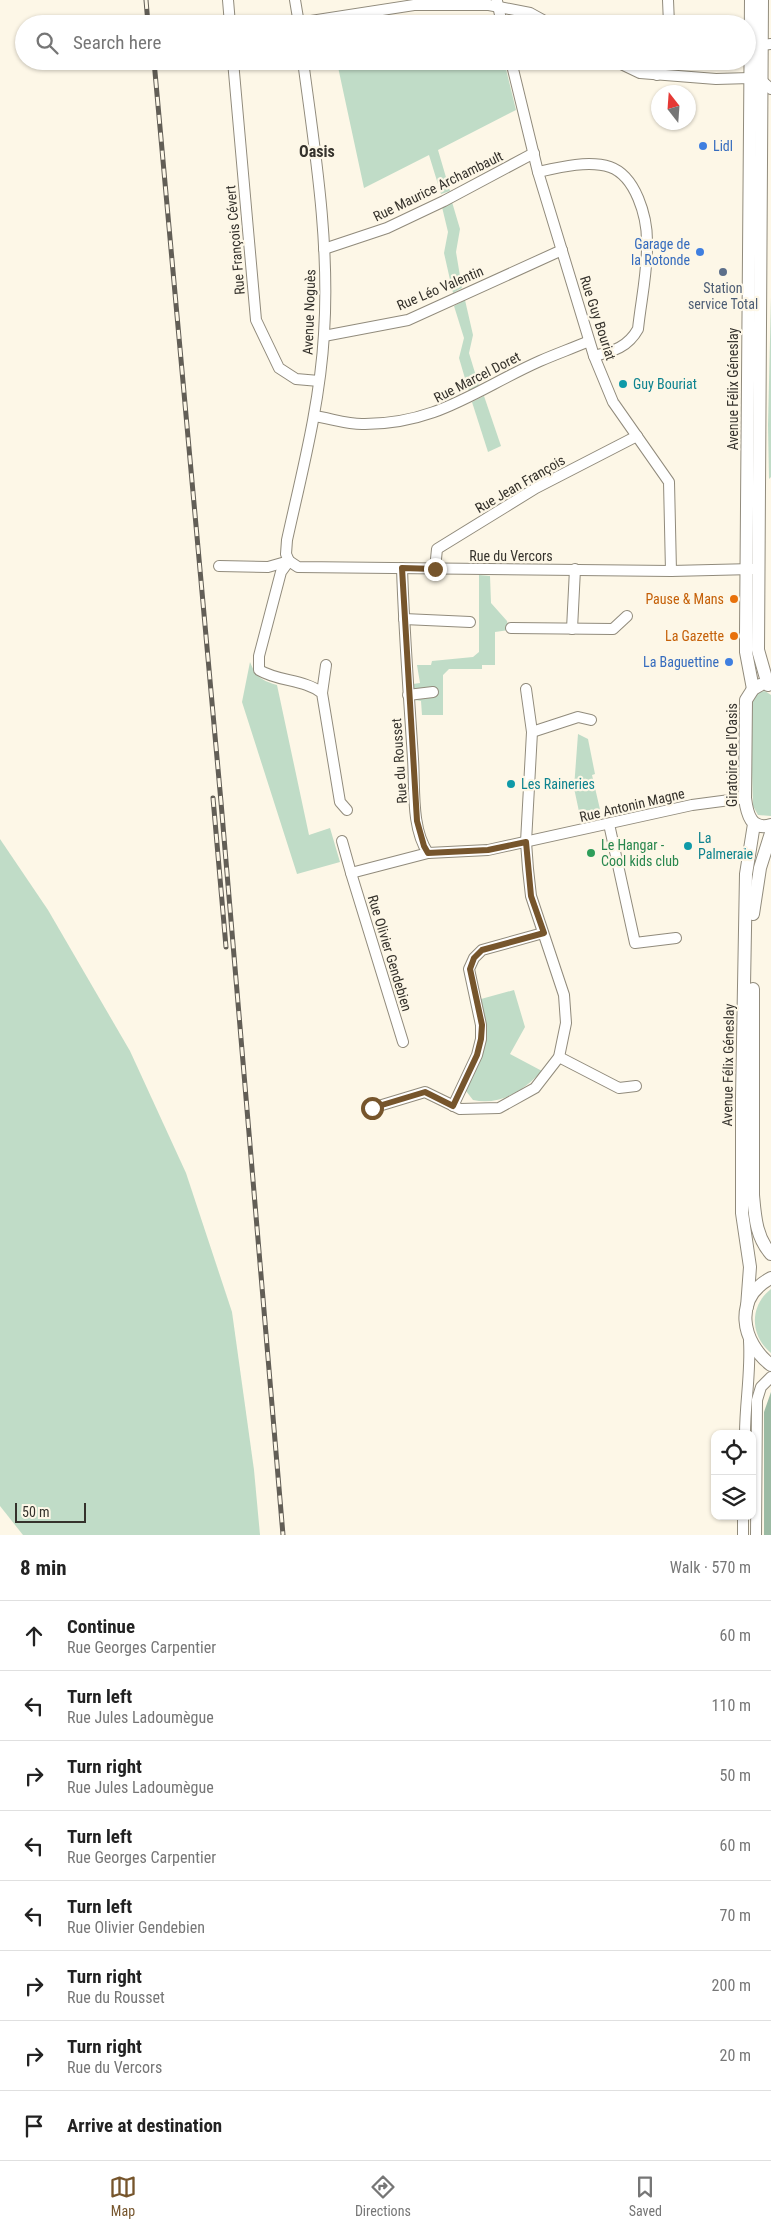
<!DOCTYPE html>
<html lang="en">
<head>
<meta charset="utf-8">
<style>
	:root { --surface:#fff; --page:#f6f6f6; --text:#222; --muted:#767676; --line:#e0e0e0; --accent:#76552c }
	body { margin:0; font-family:"Roboto Condensed",sans-serif; background:var(--page); color:var(--text) }
	.controls { position:absolute; right:15px; bottom:15px; display:grid; overflow:hidden; border-radius:10px; box-shadow:0 1px 4px #0004 }
	.controls button { width:45px; height:45px; display:grid; place-items:center; padding:0; border:0; border-bottom:1px solid var(--line); background:var(--surface); color:var(--text); font:25px sans-serif }
	.compass { position:absolute; left:651px; top:85px; width:45px; height:45px; border-radius:50%; background:var(--surface); box-shadow:0 1px 4px #0004; rotate:343deg }
	.scale { position:absolute; left:15px; bottom:12px; width:71px; box-sizing:border-box; padding-left:5px; border:2px solid #35322c; border-top:0; font-size:14px; line-height:18px; white-space:nowrap; color:#35322c; -webkit-text-stroke:4px #fdf7e7; paint-order:stroke }
	.stop { position:absolute; width:15px; height:15px; margin:-11px; border:4px solid #76552c; border-radius:50%; background:#fff }
	.stop.end { background:#76552c; border-color:#fff; box-shadow:0 1px 5px #0008 }
	.list { margin:0; padding:0; list-style:none }
	h2 { display:flex; justify-content:space-between; align-items:center; height:65px; margin:0; padding:0 20px; font-size:21px }
	h2 small { font-size:16px; font-weight:400; color:var(--muted) }
	.list li { display:grid; grid-template-columns:32px 1fr auto; gap:15px; align-items:center; box-sizing:border-box; height:70px; padding:0 20px; border-top:1px solid var(--line) }
	.list b { display:block; font-size:19px; white-space:nowrap }
	.list p { margin:0; font-size:16px; white-space:nowrap; color:var(--muted) }
	.list em { font-size:16px; font-style:normal; color:var(--muted) }
	.icon { flex:none; width:28px; height:28px; fill:none; stroke:currentColor; stroke-width:2; stroke-linecap:round; stroke-linejoin:round }
	.map { position:relative; flex:none; width:771px; height:1535px; overflow:hidden }
	.search { position:absolute; background:var(--surface); box-shadow:0 1px 4px #0004; left:15px; right:15px; top:15px; height:55px; display:flex; align-items:center; gap:12px; box-sizing:border-box; padding:0 18px; border-radius:28px; color:var(--muted); font-size:19px }
	.sheet { height:625px; background:var(--surface) }
	nav { display:flex; justify-content:space-around; align-items:center; box-sizing:border-box; height:70px; border-top:1px solid var(--line); background:var(--surface); font-size:14px; color:var(--muted) }
	nav a { display:grid; justify-items:center; gap:2px }
	nav .on { color:var(--accent) }
	.map>svg:first-child { display:block }
	.green { fill:#c0dcc7 }
	.forest { fill:#9bbaa3 }
	.lines { fill:none; stroke-linecap:round; stroke-linejoin:round }
	.minor-casing { stroke:#918b7c; stroke-width:12 }
	.major-casing { stroke:#918b7c; stroke-width:14 }
	.minor { stroke:#fff; stroke-width:10 }
	.major { stroke:#fff; stroke-width:12 }
	.rail-casing { stroke:#625e56; stroke-width:5 }
	.rail { stroke:#fdf7e7; stroke-width:3; stroke-dasharray:9; stroke-linecap:butt }
	.route { stroke:#76552c; stroke-width:6 }
	.shop-dot { fill:#3f7fe0; stroke:#fdf7e7; stroke-width:2 }
	.service-dot { fill:#5c6f8a; stroke:#fdf7e7; stroke-width:2 }
	.culture-dot { fill:#0f9aa8; stroke:#fdf7e7; stroke-width:2 }
	.food-dot { fill:#e8710a; stroke:#fdf7e7; stroke-width:2 }
	.leisure-dot { fill:#2e9e5b; stroke:#fdf7e7; stroke-width:2 }
	.labels { text-anchor:middle; stroke-width:4.5; stroke-linejoin:round; paint-order:stroke }
	.shop-label { font-size:14px; fill:#366cbe; stroke:#fdf7e7; text-anchor:end }
	.street-label { font-size:14px; fill:#35322c; stroke:#fdf7e7 }
	.service-label { font-size:14px; fill:#4e5e75; stroke:#fdf7e7 }
	.culture-label { font-size:14px; fill:#0d838f; stroke:#fdf7e7; text-anchor:start }
	.food-label { font-size:14px; fill:#c56008; stroke:#fdf7e7; text-anchor:end }
	.leisure-label { font-size:14px; fill:#27864d; stroke:#fdf7e7; text-anchor:start }
	.quarter-label { font-size:16px; font-weight:bold; fill:#35322c; stroke:#fdf7e7 }
</style>
</head>
<body>
<div class="map">
<svg width="771" height="1535" viewBox="0 0 771 1535">
	<rect width="100%" height="100%" fill="#fdf7e7"/>
	<g class="green">
		<path d="M375 61H504L516 110 438 150 450 191 441 194 429 155 364 188 338 67Z"/>
		<path d="M452 202 460 229 456 252 462 288 453 293 444 253 448 232 442 207Z"/>
		<path d="M771 297V477L769 479 768 425Z"/>
		<path d="M465 300 473 335 469 353 479 386 469 392 459 358 464 338 454 306Z"/>
		<path d="M484 396 501 446 488 452 472 402Z"/>
		<path d="M479 575 490 576 491 603 507 621 509 630 495 632V665H482V669H449L443 675V715H422L421 701 415 700 413 684 420 683 417 665H431L432 661 473 657 479 652Z"/>
		<path d="M250 662C256 677 261 680 277 685L309 835 330 828 340 862 297 874 242 702Z"/>
		<path d="M765 691 771 695V816L758 815 753 806 750 703 759 692Z"/>
		<path d="M578 734 588 739 595 774 592 775 602 818 581 821 574 788Z"/>
		<path d="M0 839 48 910 130 1051 186 1173 232 1312 254 1470 260 1535H23L0 1506Z"/>
		<path d="M514 990 525 1027 510 1054 542 1071C524 1090 501 1106 473 1100L466 1091C483 1054 490 1041 481 999Z"/>
		<path d="M771 1289V1353C750 1336 749 1306 771 1289Z"/>
	</g>
	<path class="forest" d="M771 1392V1535H764V1412Z"/>
	<g class="lines">
		<defs>
			<g id="minor">
				<path d="M228 0 230 24"/>
				<path d="M295 0 299 24"/>
				<path d="M668 0 669 24"/>
				<path d="M497 1 502 24"/>
				<path d="M298 23 414 5H489L530 13 550 24"/>
				<path d="M754 46 771 44"/>
				<path d="M233 61 256 320 279 368 296 379 319 381"/>
				<path d="M511 61 538 172 594 356 613 402 669 482 671 571"/>
				<path d="M615 61 640 73 716 79 750 78 762 81 771 89"/>
				<path d="M657 75 661 61"/>
				<path d="M538 172C560 167 589 160 610 167 636 176 647 217 647 241 648 270 641 300 638 329 628 347 614 351 594 356"/>
				<path d="M324 249 387 228 444 201 534 153"/>
				<path d="M324 336 408 320 562 250"/>
				<path d="M314 416C329 418 347 424 362 424 436 425 477 389 540 361 556 354 573 348 589 341"/>
				<path d="M289 561 286 554 287 540C302 472 320 404 324 334 330 243 315 151 303 61"/>
				<path d="M289 561 281 572 259 656V670C279 682 304 679 322 693L340 802 347 810"/>
				<path d="M219 566 268 567 289 561 298 567 671 571 753 569"/>
				<path d="M402 568C404 632 409 695 413 759 415 788 411 828 428 853"/>
				<path d="M435 569 437 549 536 488 637 436"/>
				<path d="M404 619 470 622"/>
				<path d="M511 628 613 629 627 616"/>
				<path d="M572 629 575 569"/>
				<path d="M526 689 532 732"/>
				<path d="M322 693 326 665"/>
				<path d="M408 695 433 692"/>
				<path d="M609 824 635 943 676 938"/>
				<path d="M342 841 351 873"/>
				<path d="M403 1042 351 873 428 853 488 850 692 805 745 798"/>
				<path d="M559 1057 619 1088 636 1086"/>
				<path d="M453 1106 477 1055 481 1039V1025L469 969 474 958 482 950 543 933"/>
				<path d="M372 1108 425 1092 460 1109 499 1108 535 1088 559 1057 566 1023 564 995 531 896 528 869 526 842 532 732 578 717 591 720"/>
				<path d="M745 1434C745 1403 751 1372 749 1341"/>
				<path d="M743 1535V1516"/>
				<path d="M756 1535 757 1400 761 1387 771 1377"/>
			</g>
			<g id="major">
				<path d="M751 0 746 634V652L753 689"/>
				<path d="M762 0 758 650 768 685"/>
				<path d="M760 685 753 689 746 700 745 798C747 814 751 831 771 825"/>
				<path d="M753 914 760 868 771 833"/>
				<path d="M753 989V1195C755 1217 756 1237 771 1254"/>
				<path d="M771 1278C733 1298 741 1342 771 1365"/>
				<path d="M747 1307 750 1267 742 1213V1098L746 874 754 824"/>
			</g>
		</defs>
		<use href="#minor" class="minor-casing"/>
		<use href="#major" class="major-casing"/>
		<use href="#minor" class="minor"/>
		<use href="#major" class="major"/>
		<defs>
			<g id="rail">
				<path d="M146 0 148 24"/>
				<path d="M154 61 221 802 283 1535"/>
				<path d="M213 798 226 947"/>
			</g>
		</defs>
		<use href="#rail" class="rail-casing"/>
		<use href="#rail" class="rail"/>
	</g>
	<g class="lines">
		<path class="route" d="M372 1108 425 1092 453 1106 477 1055 481 1039 482 1025 470 969 474 958 482 950 544 933 531 896 526 842 488 850 428 853 424 846 417 821 402 568 435 569"/>
	</g>
	<g class="shop-dot">
		<circle cx="703" cy="146" r="5"/>
		<circle cx="700" cy="252" r="5"/>
		<circle cx="729" cy="662" r="5"/>
	</g>
	<circle class="service-dot" cx="723" cy="272" r="5"/>
	<g class="culture-dot">
		<circle cx="623" cy="384" r="5"/>
		<circle cx="511" cy="784" r="5"/>
		<circle cx="688" cy="846" r="5"/>
	</g>
	<g class="food-dot">
		<circle cx="734" cy="599" r="5"/>
		<circle cx="734" cy="636" r="5"/>
	</g>
	<circle class="leisure-dot" cx="591" cy="853" r="5"/>
	<g class="labels">
		<g class="shop-label">
			<text x="713" y="151" text-anchor="start">Lidl</text>
			<text x="690" y="249">Garage de<tspan x="690" dy="16">la Rotonde</tspan></text>
			<text x="719" y="667">La Baguettine</text>
		</g>
		<g class="street-label">
			<text transform="translate(438 186) rotate(-26)" y="5">Rue Maurice Archambault</text>
			<text transform="translate(235 240) rotate(-95)" y="5">Rue François Cévert</text>
			<text transform="translate(440 288) rotate(-23)" y="5">Rue Léo Valentin</text>
			<text transform="translate(309 312) rotate(-88)" y="5">Avenue Noguès</text>
			<text transform="translate(598 318) rotate(72)" y="5">Rue Guy Bouriat</text>
			<text transform="translate(477 377) rotate(-27)" y="5">Rue Marcel Doret</text>
			<text transform="translate(733 389) rotate(-90)" y="5">Avenue Félix Géneslay</text>
			<text transform="translate(520 484) rotate(-30)" y="5">Rue Jean François</text>
			<text x="511" y="561">Rue du Vercors</text>
			<text transform="translate(732 755) rotate(-90)" y="5">Giratoire de l'Oasis</text>
			<text transform="translate(399 761) rotate(-94)" y="5">Rue du Rousset</text>
			<text transform="translate(632 805) rotate(-13)" y="5">Rue Antonin Magne</text>
			<text transform="translate(390 953) rotate(73)" y="5">Rue Olivier Gendebien</text>
			<text transform="translate(728 1065) rotate(-89)" y="5">Avenue Félix Géneslay</text>
		</g>
		<g class="service-label">
			<text x="723" y="293">Station<tspan x="723" dy="16">service Total</tspan></text>
		</g>
		<g class="culture-label">
			<text x="633" y="389">Guy Bouriat</text>
			<text x="521" y="789">Les Raineries</text>
			<text x="698" y="843">La<tspan x="698" dy="16">Palmeraie</tspan></text>
		</g>
		<g class="food-label">
			<text x="724" y="604">Pause &amp; Mans</text>
			<text x="724" y="641">La Gazette</text>
		</g>
		<g class="leisure-label">
			<text x="601" y="850">Le Hangar -<tspan x="601" dy="16">Cool kids club</tspan></text>
		</g>
		<g class="quarter-label">
			<text x="317" y="157">Oasis</text>
		</g>
	</g>
</svg>
<div class="controls">
<button><svg class="icon" aria-label="locate" viewBox="0 0 24 24"><circle cx="12" cy="12" r="6"/><path d="M12 2v4M12 18v4M2 12h4M18 12h4"/></svg></button>
<button><svg class="icon" aria-label="layers" viewBox="0 0 24 24"><path d="M12 4l9 5-9 5-9-5zM3 14l9 5 9-5"/></svg></button>
</div>
<svg class="compass" viewBox="-18 -18 36 36"><path d="M0-13l5 13h-10z" fill="#e53935"/><path d="M0 13l5-13h-10z" fill="#767676"/></svg>
<div class="scale">50 m</div>
<div class="stop" style="left:372px;top:1108px"></div>
<div class="stop end" style="left:435px;top:569px"></div>
<div class="search"><svg class="icon" aria-label="search" viewBox="0 0 24 24"><circle cx="10" cy="10" r="6"/><path d="M15 15l6 6"/></svg>Search here</div>
</div>
<section class="sheet">
<h2>8 min<small>Walk · 570 m</small></h2>
<ul class="list">
<li><svg class="icon" aria-label="ahead" viewBox="0 0 24 24"><path d="M12 20V5M6 11l6-6 6 6"/></svg><div><b>Continue</b><p>Rue Georges Carpentier</p></div><em>60 m</em></li>
<li><svg class="icon" aria-label="left" viewBox="0 0 24 24"><path d="M17 20v-9H6M10 6l-5 5 5 5"/></svg><div><b>Turn left</b><p>Rue Jules Ladoumègue</p></div><em>110 m</em></li>
<li><svg class="icon" aria-label="right" viewBox="0 0 24 24"><path d="M7 20v-9h11M14 6l5 5-5 5"/></svg><div><b>Turn right</b><p>Rue Jules Ladoumègue</p></div><em>50 m</em></li>
<li><svg class="icon" aria-label="left" viewBox="0 0 24 24"><path d="M17 20v-9H6M10 6l-5 5 5 5"/></svg><div><b>Turn left</b><p>Rue Georges Carpentier</p></div><em>60 m</em></li>
<li><svg class="icon" aria-label="left" viewBox="0 0 24 24"><path d="M17 20v-9H6M10 6l-5 5 5 5"/></svg><div><b>Turn left</b><p>Rue Olivier Gendebien</p></div><em>70 m</em></li>
<li><svg class="icon" aria-label="right" viewBox="0 0 24 24"><path d="M7 20v-9h11M14 6l5 5-5 5"/></svg><div><b>Turn right</b><p>Rue du Rousset</p></div><em>200 m</em></li>
<li><svg class="icon" aria-label="right" viewBox="0 0 24 24"><path d="M7 20v-9h11M14 6l5 5-5 5"/></svg><div><b>Turn right</b><p>Rue du Vercors</p></div><em>20 m</em></li>
<li><svg class="icon" aria-label="arrive" viewBox="0 0 24 24"><path d="M6 21V4h12l-3 4 3 4H6"/></svg><div><b>Arrive at destination</b></div></li>
</ul>
</section>
<nav>
<a class="on"><svg class="icon" aria-label="map" viewBox="0 0 24 24"><path d="M3 6l6-2 6 2 6-2v14l-6 2-6-2-6 2zM9 4v14M15 6v14"/></svg>Map</a>
<a><svg class="icon" aria-label="directions" viewBox="0 0 24 24"><path d="M12 3l9 9-9 9-9-9zM9 14v-3h6M13 9l2 2-2 2"/></svg>Directions</a>
<a><svg class="icon" aria-label="saved" viewBox="0 0 24 24"><path d="M7 4h10v16l-5-4-5 4z"/></svg>Saved</a>
</nav>
</body>
</html>
